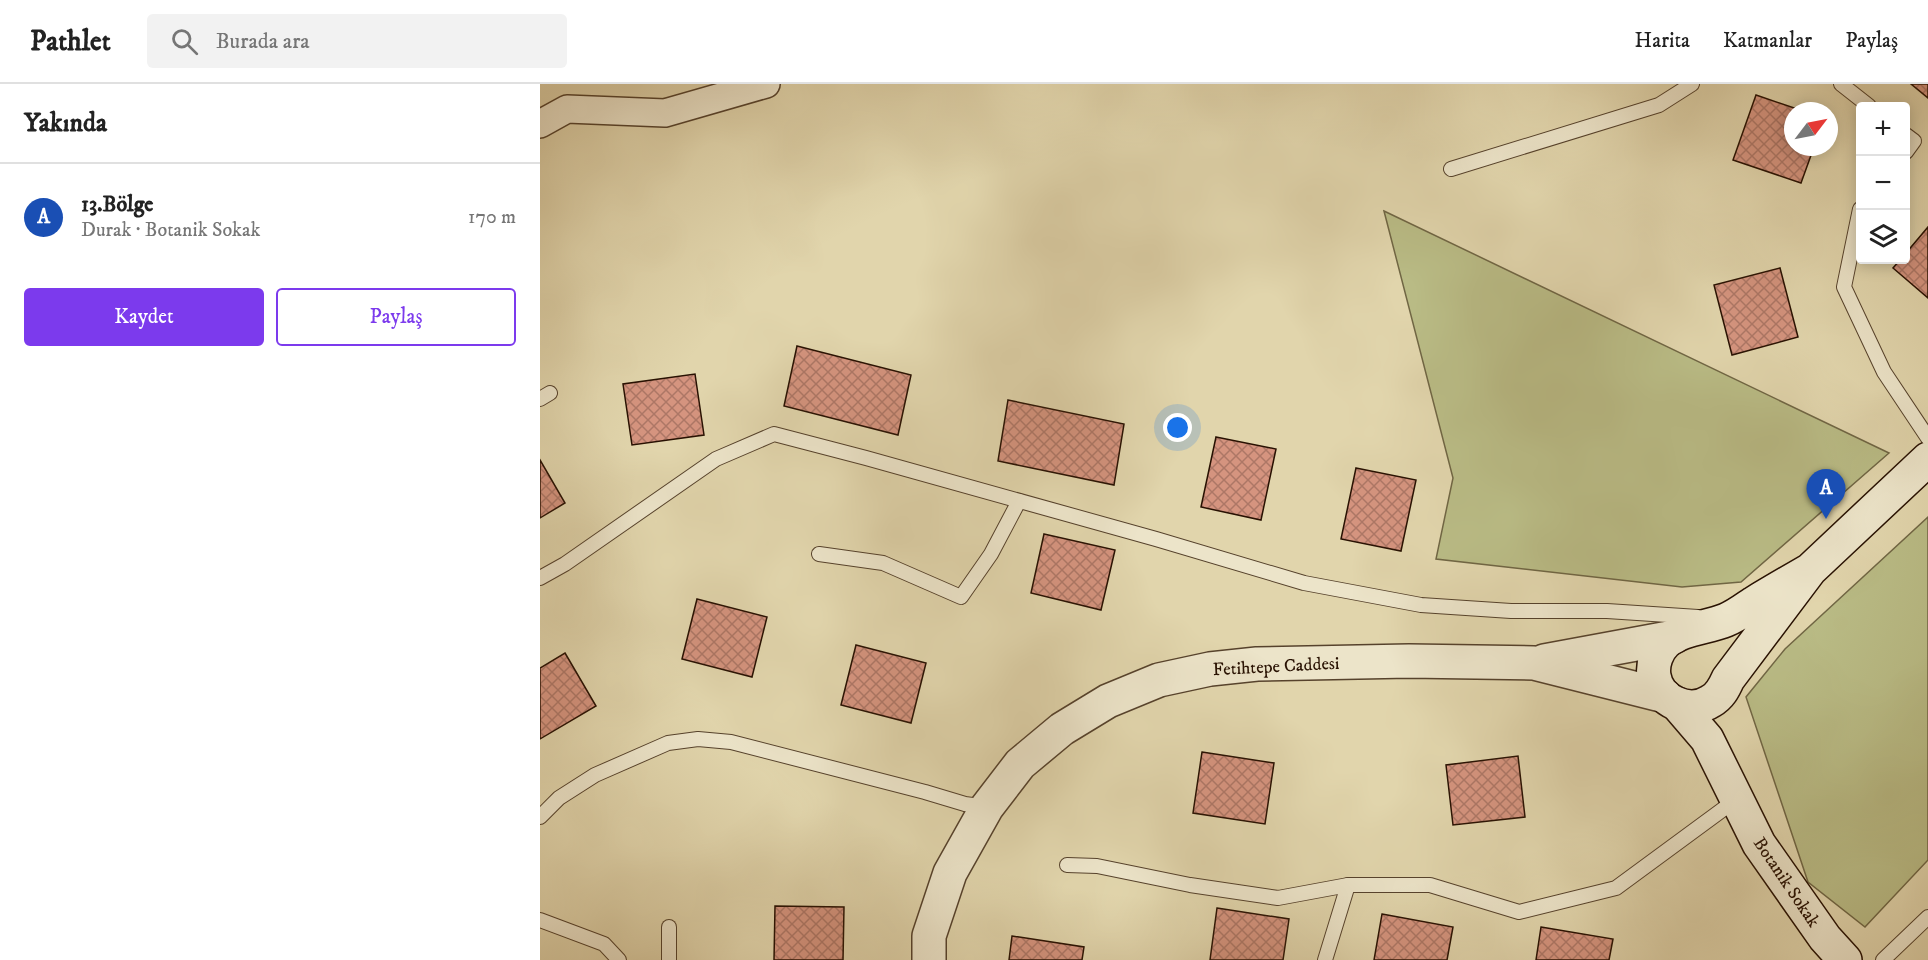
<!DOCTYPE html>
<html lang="tr">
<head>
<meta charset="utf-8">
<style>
	:root { --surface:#fff; --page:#f2f2f2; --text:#222; --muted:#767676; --line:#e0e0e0; --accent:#7c3aed }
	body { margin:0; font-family:"IM FELL DW Pica",serif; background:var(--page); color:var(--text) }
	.controls { position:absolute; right:18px; top:18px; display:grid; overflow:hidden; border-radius:6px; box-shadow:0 3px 15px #0003 }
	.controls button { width:54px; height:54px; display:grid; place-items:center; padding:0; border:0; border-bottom:2px solid var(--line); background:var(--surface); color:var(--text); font:30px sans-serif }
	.compass { position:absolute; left:1244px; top:18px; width:54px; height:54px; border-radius:50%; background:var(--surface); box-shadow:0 3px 15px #0003; rotate:58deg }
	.you { position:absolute; left:638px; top:344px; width:21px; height:21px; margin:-15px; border:4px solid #fff; border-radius:50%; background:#1a73e8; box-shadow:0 0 0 9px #1a73e833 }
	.badge { display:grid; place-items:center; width:39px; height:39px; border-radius:50%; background:var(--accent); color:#fff; font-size:20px; font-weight:700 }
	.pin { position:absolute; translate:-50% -50px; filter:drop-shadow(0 2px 3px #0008) }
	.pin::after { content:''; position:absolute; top:32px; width:21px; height:18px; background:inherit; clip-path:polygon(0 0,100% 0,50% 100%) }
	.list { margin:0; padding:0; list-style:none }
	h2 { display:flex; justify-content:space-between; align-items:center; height:78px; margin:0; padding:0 24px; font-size:26px }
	h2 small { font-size:20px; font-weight:400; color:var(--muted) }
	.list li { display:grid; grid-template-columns:39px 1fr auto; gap:18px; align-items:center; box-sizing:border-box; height:108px; padding:0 24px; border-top:2px solid var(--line) }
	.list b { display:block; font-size:22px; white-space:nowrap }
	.list p { margin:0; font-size:20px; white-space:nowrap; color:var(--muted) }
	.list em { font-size:20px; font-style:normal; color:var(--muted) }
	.actions { display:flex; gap:12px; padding:18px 24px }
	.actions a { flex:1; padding:14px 0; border:2px solid var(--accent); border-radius:6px; text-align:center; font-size:21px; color:var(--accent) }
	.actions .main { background:var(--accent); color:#fff }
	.icon { flex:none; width:33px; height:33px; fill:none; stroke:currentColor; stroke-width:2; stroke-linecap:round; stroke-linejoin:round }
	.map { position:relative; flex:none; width:1388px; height:876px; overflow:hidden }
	header { display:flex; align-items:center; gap:36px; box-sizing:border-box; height:84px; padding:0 30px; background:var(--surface); border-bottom:2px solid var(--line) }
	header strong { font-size:28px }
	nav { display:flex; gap:33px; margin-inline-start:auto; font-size:21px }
	.search { width:420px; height:54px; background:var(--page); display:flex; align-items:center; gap:15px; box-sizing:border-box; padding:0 21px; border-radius:6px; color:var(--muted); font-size:22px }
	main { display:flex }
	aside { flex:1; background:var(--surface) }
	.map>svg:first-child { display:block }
	.green { fill:#b9bb85; stroke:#706644; stroke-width:1.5 }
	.building { fill:url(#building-cross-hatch); stroke:#281102; stroke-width:1.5 }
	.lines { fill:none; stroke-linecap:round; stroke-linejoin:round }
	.service-casing { stroke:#56422c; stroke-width:16 }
	.minor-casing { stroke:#56422c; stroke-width:30 }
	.tertiary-casing { stroke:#56422c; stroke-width:36 }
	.secondary-casing { stroke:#281102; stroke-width:36 }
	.service { stroke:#ece4c9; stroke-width:14 }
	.minor { stroke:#ece4c9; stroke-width:27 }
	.tertiary { stroke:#ece4c9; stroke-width:33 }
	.secondary { stroke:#ece4c9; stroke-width:33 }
	.labels { text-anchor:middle; stroke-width:4.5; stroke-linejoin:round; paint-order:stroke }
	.street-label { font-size:18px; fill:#281102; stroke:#ece4c9 }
</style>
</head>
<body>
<header>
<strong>Pathlet</strong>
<div class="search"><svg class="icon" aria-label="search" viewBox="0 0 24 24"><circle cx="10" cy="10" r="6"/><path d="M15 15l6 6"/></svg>Burada ara</div>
<nav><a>Harita</a><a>Katmanlar</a><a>Paylaş</a></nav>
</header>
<main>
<aside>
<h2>Yakında<small></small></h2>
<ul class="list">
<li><span class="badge" style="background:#1a4fb4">A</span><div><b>13.Bölge</b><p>Durak · Botanik Sokak</p></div><em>170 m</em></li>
</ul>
<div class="actions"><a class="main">Kaydet</a><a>Paylaş</a></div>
</aside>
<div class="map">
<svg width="1388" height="876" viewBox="0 0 1388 876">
	<defs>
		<pattern id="building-cross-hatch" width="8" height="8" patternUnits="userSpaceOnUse" patternTransform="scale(1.5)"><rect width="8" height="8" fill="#d5947f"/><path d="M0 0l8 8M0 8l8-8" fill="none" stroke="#ad7766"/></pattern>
	</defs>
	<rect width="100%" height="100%" fill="#e1d5ac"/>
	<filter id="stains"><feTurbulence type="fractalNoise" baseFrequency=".00333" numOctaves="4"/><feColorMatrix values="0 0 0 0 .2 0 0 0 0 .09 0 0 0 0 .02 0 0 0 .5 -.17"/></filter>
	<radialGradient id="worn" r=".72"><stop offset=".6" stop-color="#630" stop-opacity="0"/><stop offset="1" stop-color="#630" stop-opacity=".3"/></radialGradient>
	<g class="green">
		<path d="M844 127 1349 369 1201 498 1142 503 896 475 913 394Z"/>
		<path d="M1388 433V776L1325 843 1268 798 1206 613 1245 565Z"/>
	</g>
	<g class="building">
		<path d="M1371 0H1388V14Z"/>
		<path d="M1216 11 1263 27H1253V63H1274L1261 99 1193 76Z"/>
		<path d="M1388 143V214L1353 184 1360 176H1366V169Z"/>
		<path d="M1240 184 1258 253 1192 271 1174 201Z"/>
		<path d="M257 262 371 291 358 351 244 322Z"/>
		<path d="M155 290 164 351 92 361 83 300Z"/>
		<path d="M468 316 584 340 574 401 458 377Z"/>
		<path d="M676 353 736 365 721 436 661 423Z"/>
		<path d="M0 376 25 419 0 434Z"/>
		<path d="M816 384 876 396 861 467 801 455Z"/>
		<path d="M504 450 575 466 561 526 491 509Z"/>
		<path d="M157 515 227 533 212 593 142 575Z"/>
		<path d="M316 561 386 579 371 639 301 621Z"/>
		<path d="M25 569 56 622 0 655V584Z"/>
		<path d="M662 668 734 679 725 740 653 729Z"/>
		<path d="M978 672 985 733 913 741 906 681Z"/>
		<path d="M235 822 304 823 303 876H234Z"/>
		<path d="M677 824 749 835 743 876H670Z"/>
		<path d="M842 830 913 843 907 876H834Z"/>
		<path d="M1001 843 1073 855 1069 876H996Z"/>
		<path d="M472 852 544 863 542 876H469Z"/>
	</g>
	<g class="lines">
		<defs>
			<g id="service">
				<path d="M1301 0 1329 22"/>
				<path d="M1366 51 1374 57 1366 68"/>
				<path d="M911 85 1119 21 1152 0"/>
				<path d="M1320 125 1304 203 1344 288 1388 354"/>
				<path d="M0 315 10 309"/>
				<path d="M279 470 343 479 421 513 451 470 479 417"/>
				<path d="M0 494 25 480 176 375 234 350 326 374 616 455 764 499 881 521 971 527H1067L1158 533"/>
				<path d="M0 733 19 714 55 691 128 659 158 655 191 658 385 708 425 720 447 723"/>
				<path d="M527 781 557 782 650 801 738 814 808 801H890L979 828 1076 804 1197 715"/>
				<path d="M0 836 64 860 79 876"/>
				<path d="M129 876V843"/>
				<path d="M785 876 808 801"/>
				<path d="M1343 876 1388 833"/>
			</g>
			<path id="minor" d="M0 40 27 25 125 29 226 0"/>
			<g id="tertiary">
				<path d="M1004 577 1134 553"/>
				<path d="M389 876V852L410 789 447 723 480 680 522 645 568 617 619 596 670 585 717 580 869 577 994 579 1125 612"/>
			</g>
			<g id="secondary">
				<path d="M1270 486C1251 497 1232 508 1214 519 1205 525 1196 532 1186 536 1167 544 1142 544 1126 558 1117 566 1112 580 1114 592 1118 618 1150 631 1171 617 1180 612 1184 604 1188 595L1270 486 1388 375"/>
				<path d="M1137 620 1167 655 1219 760 1285 854 1305 876"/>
			</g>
		</defs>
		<use href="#service" class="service-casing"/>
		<use href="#minor" class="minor-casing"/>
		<use href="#tertiary" class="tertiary-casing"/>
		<use href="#secondary" class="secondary-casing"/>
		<use href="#service" class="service"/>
		<use href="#minor" class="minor"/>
		<use href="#tertiary" class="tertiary"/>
		<use href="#secondary" class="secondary"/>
	</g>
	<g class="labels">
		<g class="street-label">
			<text transform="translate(736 582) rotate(-3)" y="6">Fetihtepe Caddesi</text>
			<text transform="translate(1247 798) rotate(56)" y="6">Botanik Sokak</text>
		</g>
	</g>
	<rect width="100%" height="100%" filter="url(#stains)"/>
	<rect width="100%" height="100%" fill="url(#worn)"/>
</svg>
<div class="controls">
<button>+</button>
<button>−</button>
<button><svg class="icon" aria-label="layers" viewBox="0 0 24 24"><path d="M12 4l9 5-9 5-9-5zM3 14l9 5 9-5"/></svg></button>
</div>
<svg class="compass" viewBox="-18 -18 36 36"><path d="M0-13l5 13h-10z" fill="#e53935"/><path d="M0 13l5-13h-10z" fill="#767676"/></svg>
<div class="you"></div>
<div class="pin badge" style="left:1286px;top:435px;background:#1a4fb4">A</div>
</div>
</main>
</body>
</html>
